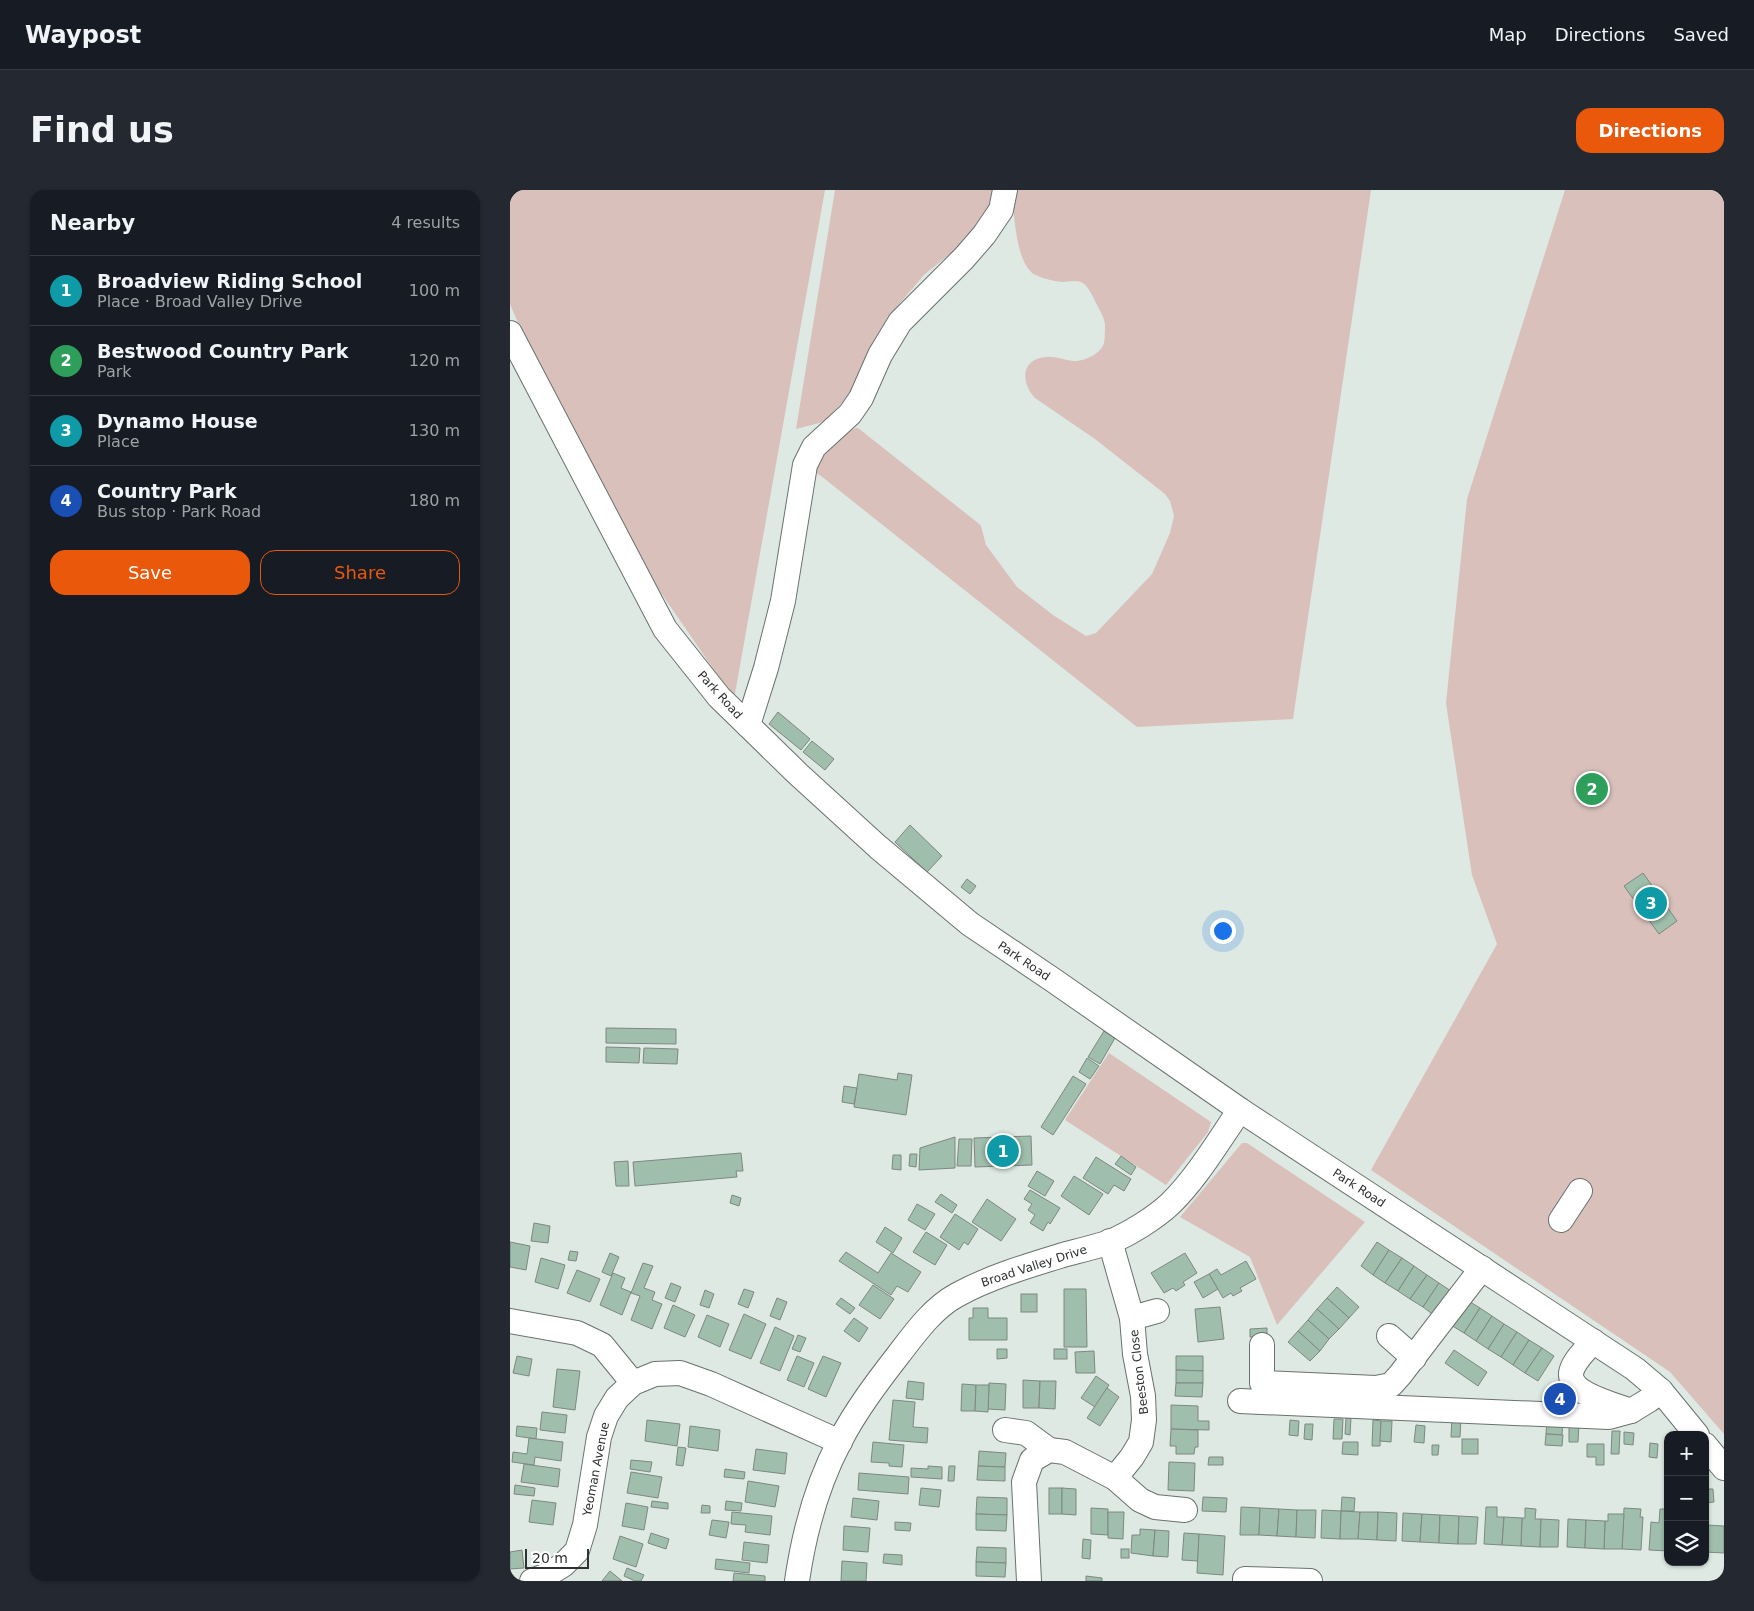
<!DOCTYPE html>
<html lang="en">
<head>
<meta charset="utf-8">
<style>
	:root { --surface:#171b24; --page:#242831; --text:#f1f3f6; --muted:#9ea1a6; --line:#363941; --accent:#ea580c }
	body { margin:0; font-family:"DejaVu Sans",sans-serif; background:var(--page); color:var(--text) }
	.controls { position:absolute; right:15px; bottom:15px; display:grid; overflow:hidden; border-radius:10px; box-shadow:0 1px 4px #0004 }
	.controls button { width:45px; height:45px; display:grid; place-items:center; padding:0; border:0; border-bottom:1px solid var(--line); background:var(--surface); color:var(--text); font:25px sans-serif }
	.scale { position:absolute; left:15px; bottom:12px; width:64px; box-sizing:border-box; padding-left:5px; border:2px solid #2e3230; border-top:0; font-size:14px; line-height:18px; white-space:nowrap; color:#2e3230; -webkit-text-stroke:4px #fff; paint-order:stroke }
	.you { position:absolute; left:712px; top:740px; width:18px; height:18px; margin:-12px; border:4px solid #fff; border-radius:50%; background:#1a73e8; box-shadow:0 0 0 8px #1a73e833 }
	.badge { display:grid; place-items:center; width:32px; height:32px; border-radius:50%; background:var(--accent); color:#fff; font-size:16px; font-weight:700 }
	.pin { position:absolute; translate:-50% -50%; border:2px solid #fff; box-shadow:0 1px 5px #0006 }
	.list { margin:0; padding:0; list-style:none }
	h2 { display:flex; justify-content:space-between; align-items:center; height:65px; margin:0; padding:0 20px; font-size:21px }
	h2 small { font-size:16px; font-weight:400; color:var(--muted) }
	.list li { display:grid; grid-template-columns:32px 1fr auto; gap:15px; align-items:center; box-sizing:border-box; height:70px; padding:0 20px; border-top:1px solid var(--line) }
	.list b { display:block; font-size:19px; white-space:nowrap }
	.list p { margin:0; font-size:16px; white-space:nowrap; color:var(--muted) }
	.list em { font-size:16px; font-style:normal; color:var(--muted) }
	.actions { display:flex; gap:10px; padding:15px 20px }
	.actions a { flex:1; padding:11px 0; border:1px solid var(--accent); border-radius:15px; text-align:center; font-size:18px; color:var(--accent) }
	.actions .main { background:var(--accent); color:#fff }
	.icon { flex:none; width:28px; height:28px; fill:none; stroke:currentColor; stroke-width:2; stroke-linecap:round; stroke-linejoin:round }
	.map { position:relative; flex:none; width:1214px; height:1391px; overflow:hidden; border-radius:15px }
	header { display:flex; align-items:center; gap:30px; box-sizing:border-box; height:70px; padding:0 25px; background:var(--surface); border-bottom:1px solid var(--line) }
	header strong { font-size:24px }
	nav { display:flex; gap:28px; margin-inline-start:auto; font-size:18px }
	.intro { display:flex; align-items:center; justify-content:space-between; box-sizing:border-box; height:120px; padding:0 30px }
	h1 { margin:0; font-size:35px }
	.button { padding:12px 22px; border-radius:15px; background:var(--accent); color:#fff; font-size:18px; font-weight:700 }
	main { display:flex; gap:30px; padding:0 30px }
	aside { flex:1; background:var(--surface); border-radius:15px; box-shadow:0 1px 4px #0004 }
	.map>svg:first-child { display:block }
	.green { fill:#d9c0bb }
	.building { fill:#9fbeac; stroke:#7e8882 }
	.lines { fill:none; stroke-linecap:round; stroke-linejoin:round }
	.minor-casing { stroke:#69726d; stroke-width:26 }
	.minor { stroke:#fff; stroke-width:24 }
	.labels { text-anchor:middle; stroke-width:4.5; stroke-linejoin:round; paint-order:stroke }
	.street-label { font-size:12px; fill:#2e3230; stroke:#fff }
</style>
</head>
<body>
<header>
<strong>Waypost</strong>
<nav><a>Map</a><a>Directions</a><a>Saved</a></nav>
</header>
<div class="intro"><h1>Find us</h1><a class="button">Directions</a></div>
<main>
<aside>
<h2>Nearby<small>4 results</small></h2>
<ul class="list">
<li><span class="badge" style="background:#0f9aa8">1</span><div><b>Broadview Riding School</b><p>Place · Broad Valley Drive</p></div><em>100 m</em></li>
<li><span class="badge" style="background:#2e9e5b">2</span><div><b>Bestwood Country Park</b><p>Park</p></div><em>120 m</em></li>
<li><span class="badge" style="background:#0f9aa8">3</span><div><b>Dynamo House</b><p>Place</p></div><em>130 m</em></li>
<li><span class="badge" style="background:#1a4fb4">4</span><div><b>Country Park</b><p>Bus stop · Park Road</p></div><em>180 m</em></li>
</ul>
<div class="actions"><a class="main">Save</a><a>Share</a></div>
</aside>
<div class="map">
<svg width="1214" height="1391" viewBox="0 0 1214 1391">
	<rect width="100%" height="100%" fill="#dde9e2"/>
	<g class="green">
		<path d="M0 0H315L224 509 127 368 41 210 0 114Z"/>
		<path d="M325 0H485L480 27 455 56 440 64 415 84 377 128 368 144 361 163 346 199 313 232 286 239Z"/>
		<path d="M502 0H861L783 529 627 537 311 286 306 283C307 277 308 268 312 264 319 255 337 238 348 238L468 333 471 336 476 355 507 397 543 425 576 446 586 443 642 384 660 343 664 326 660 311 655 304 585 249 525 208C511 193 510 169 536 167 545 166 554 170 563 171 573 172 591 164 594 153 595 148 595 140 595 134 594 127 589 119 586 113 583 107 579 98 574 94 568 89 558 92 552 92 543 91 525 87 520 81 505 64 504 22 502 0Z"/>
		<path d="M1055 0H1214V1244L1160 1182 861 980 987 754 962 685 936 513 957 309Z"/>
		<path d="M599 863 701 932 698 942 656 995 555 930Z"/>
		<path d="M732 953H737L855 1032 767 1135 740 1067 670 1027Z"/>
	</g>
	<g class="building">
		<path d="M268 522 300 549 291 560 259 534Z"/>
		<path d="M302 551 324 569 315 580 293 562Z"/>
		<path d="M400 635 432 666 417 682 385 652Z"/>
		<path d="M1133 683 1167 731 1149 744 1114 696Z"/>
		<path d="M457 689 466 696 460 704 451 697Z"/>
		<path d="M96 838 166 839V854L96 853Z"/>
		<path d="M594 841 605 848 590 874 578 867Z"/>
		<path d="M96 857 130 858 129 873 96 872Z"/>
		<path d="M134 858 168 859 167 874 133 873Z"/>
		<path d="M577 868 589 876 580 889 569 882Z"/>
		<path d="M388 883 402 885 396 925 344 917 349 884 387 890Z"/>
		<path d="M563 886 576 894 543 945 531 937Z"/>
		<path d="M334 896 347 898 344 914 332 912Z"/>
		<path d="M521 946 522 975 465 977 464 948Z"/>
		<path d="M445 947V978L409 980 410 958Z"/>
		<path d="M449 949H462L461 976H447Z"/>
		<path d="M231 963 233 981H226L227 987 125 996 123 972Z"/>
		<path d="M400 964H407L406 977 399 976Z"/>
		<path d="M383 965H391V980L382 979Z"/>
		<path d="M611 966 626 977 621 985 605 974Z"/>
		<path d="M586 967 621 989 614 1001 604 995 598 1004 573 988Z"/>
		<path d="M118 971 119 996H106L104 972Z"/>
		<path d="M527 981 544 991 535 1006 518 996Z"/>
		<path d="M564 986 593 1004 579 1025 551 1006Z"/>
		<path d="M520 1000 550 1018 540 1034 538 1032 533 1041 520 1033 525 1025 518 1020 522 1014 514 1009Z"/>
		<path d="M431 1004 447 1015 442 1023 425 1012Z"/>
		<path d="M222 1005 231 1008 229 1016 220 1013Z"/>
		<path d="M477 1009 506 1029 491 1051 462 1032Z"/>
		<path d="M407 1014 425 1024 415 1040 398 1030Z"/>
		<path d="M445 1024 468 1039 458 1055 454 1052 449 1060 430 1047Z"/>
		<path d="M24 1033 40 1036 38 1053 21 1051Z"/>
		<path d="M375 1037 392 1048 383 1063 366 1052Z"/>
		<path d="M416 1042 437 1055 425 1075 403 1062Z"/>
		<path d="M0 1052 20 1056 16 1080 0 1077Z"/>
		<path d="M867 1052 879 1060 863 1085 851 1076Z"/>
		<path d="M879 1060 892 1068 875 1093 863 1085Z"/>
		<path d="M60 1061 68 1062 66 1071 58 1070Z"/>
		<path d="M336 1062 368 1083 381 1063 411 1082 398 1102 387 1096 381 1105 329 1071Z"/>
		<path d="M100 1063 109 1067 101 1086 92 1082Z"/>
		<path d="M675 1063 687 1083 673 1092 675 1095 666 1101 663 1098 654 1103 641 1083Z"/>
		<path d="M31 1068 55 1075 48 1099 25 1092Z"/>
		<path d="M892 1068 904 1076 888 1101 875 1093Z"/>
		<path d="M736 1071 746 1089 730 1098 732 1101 723 1106 721 1103 713 1108 699 1084 707 1079 711 1085Z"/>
		<path d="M133 1073 143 1076 134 1098 145 1102 142 1110 152 1114 142 1139 121 1130 130 1106 121 1103Z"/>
		<path d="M904 1076 917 1085 900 1109 888 1101Z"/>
		<path d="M67 1080 90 1089 80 1112 57 1103Z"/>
		<path d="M103 1083 115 1088 111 1098 121 1102 112 1125 90 1115Z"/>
		<path d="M699 1084 708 1099 693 1108 684 1092Z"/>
		<path d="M917 1085 929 1093 913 1117 900 1109Z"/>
		<path d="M161 1093 171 1097 165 1112 155 1108Z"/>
		<path d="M929 1093 941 1101 925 1126 913 1117Z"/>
		<path d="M363 1095 384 1109 370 1129 349 1115Z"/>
		<path d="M827 1097 849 1117 839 1128 817 1108Z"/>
		<path d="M234 1099 244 1102 238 1118 228 1114Z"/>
		<path d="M554 1099H576L577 1157H554Z"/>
		<path d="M195 1100 204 1104 199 1118 190 1115Z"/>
		<rect x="511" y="1104" width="16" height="18"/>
		<path d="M267 1108 277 1112 270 1130 260 1126Z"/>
		<path d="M331 1108 345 1118 340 1124 326 1114Z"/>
		<path d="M817 1108 839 1128 829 1139 807 1119Z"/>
		<path d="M957 1110 970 1118 954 1143 941 1135Z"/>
		<path d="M163 1115 185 1125 175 1147 154 1138Z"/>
		<path d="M710 1117 714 1149 688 1152 685 1119Z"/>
		<path d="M463 1118H478V1128H497V1150H459V1128H463Z"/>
		<path d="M970 1118 982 1126 966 1151 954 1143Z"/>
		<path d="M807 1119 829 1139 819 1149 798 1130Z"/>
		<path d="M234 1124 256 1134 241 1169 219 1160Z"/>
		<path d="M197 1125 219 1134 210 1157 188 1147Z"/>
		<path d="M982 1126 994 1134 978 1159 966 1151Z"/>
		<path d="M344 1128 358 1138 349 1152 334 1141Z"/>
		<path d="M798 1130 819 1149 810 1161 788 1141Z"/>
		<path d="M994 1134 1007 1142 991 1167 978 1159Z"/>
		<path d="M265 1137 284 1146 270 1181 250 1173Z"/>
		<path d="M757 1138V1147H740V1139Z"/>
		<path d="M788 1141 810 1161 800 1171 778 1152Z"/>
		<path d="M1007 1142 1019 1150 1003 1175 991 1167Z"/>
		<path d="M288 1145 296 1148 290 1162 282 1159Z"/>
		<path d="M1019 1150 1032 1158 1015 1183 1003 1175Z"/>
		<path d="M1032 1158 1044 1166 1028 1191 1015 1183Z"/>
		<path d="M487 1159H497V1168L487 1169Z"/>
		<rect x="544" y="1159" width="13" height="10"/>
		<path d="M944 1160 977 1182 968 1196 935 1173Z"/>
		<path d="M584 1161 585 1183H566L565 1162Z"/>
		<path d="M7 1166 22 1169 19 1186 3 1183Z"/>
		<path d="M287 1166 304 1173 294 1197 277 1190Z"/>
		<path d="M313 1166 331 1173 316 1207 298 1199Z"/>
		<path d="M666 1166H693V1181L666 1180Z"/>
		<path d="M47 1179 70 1181 65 1220 43 1217Z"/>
		<path d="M666 1180 693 1181V1193H666Z"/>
		<path d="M586 1186 599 1195 585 1217 571 1208Z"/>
		<path d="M513 1190 530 1191 529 1218H513Z"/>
		<path d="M398 1191 414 1193 413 1210 396 1208Z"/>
		<path d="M530 1191H546L545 1219 529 1218Z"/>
		<path d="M479 1193 496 1194 495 1220 478 1219Z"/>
		<path d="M666 1193H693L692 1207 665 1206Z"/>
		<path d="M452 1194 466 1195 465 1221H451Z"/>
		<path d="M466 1195H479L478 1222 465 1221Z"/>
		<path d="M597 1198 609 1207 590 1236 577 1228Z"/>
		<path d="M383 1210 405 1212 403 1237 418 1238 417 1253 379 1250Z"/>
		<path d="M661 1215 688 1216V1231H699V1240L661 1239Z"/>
		<path d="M32 1222 57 1225 55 1243 30 1240Z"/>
		<path d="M942 1226H951L950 1247H941Z"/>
		<path d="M836 1228H841L840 1245 835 1244Z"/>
		<path d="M824 1229H833L832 1249H823Z"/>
		<path d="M1037 1229 1053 1230 1052 1245 1036 1244Z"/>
		<path d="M137 1230 170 1234 167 1256 135 1251Z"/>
		<path d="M780 1230 789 1231 788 1246 779 1245Z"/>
		<path d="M863 1230 871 1231 870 1256H862Z"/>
		<path d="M871 1231H882L881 1252 870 1251Z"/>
		<path d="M1059 1233H1069L1068 1252H1059Z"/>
		<path d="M795 1234H803L802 1250 794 1249Z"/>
		<path d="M906 1235 915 1236 914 1253 904 1252Z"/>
		<path d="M7 1236 27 1238 26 1249 6 1246Z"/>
		<path d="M180 1236 210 1240 208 1261 178 1257Z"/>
		<path d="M661 1239 688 1240V1257H685L684 1264H666V1256H660Z"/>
		<path d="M1102 1241H1110L1109 1264H1101Z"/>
		<path d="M1114 1242 1124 1243 1123 1255 1114 1254Z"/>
		<path d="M1036 1244 1053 1245 1052 1256 1035 1255Z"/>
		<path d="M19 1248 53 1252 51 1271 25 1267 24 1275 2 1272 3 1262 17 1264Z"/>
		<rect x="952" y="1249" width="16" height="15"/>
		<path d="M363 1252 394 1255 392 1277 379 1276V1273L361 1272Z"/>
		<path d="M833 1252H848V1265L832 1264Z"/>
		<path d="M1140 1253 1148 1254 1147 1268 1139 1267Z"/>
		<path d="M1077 1254H1094V1275H1086V1267H1077Z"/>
		<path d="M922 1255H929L928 1265H922Z"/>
		<path d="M168 1257 176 1258 173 1276 166 1275Z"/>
		<path d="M246 1259 277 1263 275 1284 243 1280Z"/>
		<path d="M469 1261 496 1263 495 1277 468 1276Z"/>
		<path d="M699 1267H713V1275H698Z"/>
		<path d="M121 1270 142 1272 140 1282 120 1279Z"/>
		<path d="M659 1272 685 1273 684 1301 658 1300Z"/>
		<path d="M14 1274 50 1279 48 1297 11 1292Z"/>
		<path d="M418 1276 432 1277V1289L401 1287V1278L418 1279Z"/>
		<path d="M439 1276H445L444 1291H438Z"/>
		<path d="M468 1276 495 1277V1291L467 1290Z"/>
		<path d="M215 1279 235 1282 234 1289 214 1287Z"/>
		<path d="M121 1282 152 1287 148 1308 117 1303Z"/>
		<path d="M349 1283 399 1287 398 1304 348 1300Z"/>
		<path d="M238 1291 269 1296 265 1317 235 1312Z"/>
		<path d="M5 1295 25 1298 24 1306 4 1304Z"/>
		<path d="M411 1298 431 1300 429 1317 409 1315Z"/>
		<rect x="539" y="1298" width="13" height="26"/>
		<path d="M552 1298 566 1299V1325L552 1324Z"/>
		<path d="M1195 1299H1203L1204 1312 1195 1313Z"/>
		<path d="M467 1307 497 1308V1325L466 1324Z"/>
		<path d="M693 1307 717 1308 716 1322 692 1321Z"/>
		<path d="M832 1307 845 1308 844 1321H831Z"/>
		<path d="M343 1308 369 1311 367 1330 341 1327Z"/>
		<path d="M22 1310 46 1313 43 1335 19 1332Z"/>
		<path d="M142 1311 158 1313V1319L141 1317Z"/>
		<path d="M216 1311 232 1313 231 1321 215 1320Z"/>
		<path d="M116 1313 138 1317 134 1340 112 1336Z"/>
		<path d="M192 1315 200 1316V1323H191Z"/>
		<path d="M731 1317 750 1318 749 1345H730Z"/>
		<path d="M976 1317H987V1327H994L992 1355 974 1354Z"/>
		<path d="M581 1318 598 1319V1345L581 1344Z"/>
		<path d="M750 1318 769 1319 767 1346 749 1345Z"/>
		<path d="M1015 1318 1026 1319 1025 1329H1031L1030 1357 1011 1356 1012 1328H1015Z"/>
		<path d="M1114 1318 1131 1319 1130 1327H1133L1131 1360 1112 1359Z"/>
		<path d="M769 1319 787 1320 786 1347 767 1346Z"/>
		<path d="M1150 1319H1158V1361L1139 1360 1141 1332 1149 1333Z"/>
		<path d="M787 1320H806L805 1348 786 1347Z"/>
		<path d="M812 1320 831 1321 830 1349 811 1348Z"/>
		<path d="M831 1321 850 1322 848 1349H830Z"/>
		<path d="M222 1322 262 1326 260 1345 235 1342 236 1335 221 1334Z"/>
		<path d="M598 1322H614L613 1349 598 1348Z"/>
		<path d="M850 1322H868L867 1350 848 1349Z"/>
		<path d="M868 1322 887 1323 886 1351 867 1350Z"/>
		<path d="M893 1323 912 1324 910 1352 892 1351Z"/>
		<path d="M466 1324 497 1325 496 1341 466 1340Z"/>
		<path d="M912 1324 930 1325 929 1353 910 1352Z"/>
		<path d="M1098 1324H1114L1112 1359H1094L1095 1331H1098Z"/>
		<path d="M930 1325 949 1326 948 1354 929 1353Z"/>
		<path d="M949 1326 968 1327 966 1354H948Z"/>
		<path d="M994 1327 1012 1328 1011 1356 992 1355Z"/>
		<path d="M1031 1329 1049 1330 1048 1357H1030Z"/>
		<path d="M1058 1329 1076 1330 1075 1358 1057 1357Z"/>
		<path d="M202 1330 219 1332 216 1348 199 1345Z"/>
		<path d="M1076 1330 1095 1331 1094 1359 1075 1358Z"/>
		<path d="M385 1332 401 1333 400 1341 385 1340Z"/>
		<path d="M1197 1335 1214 1336V1363L1195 1362Z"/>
		<path d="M334 1336 360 1338 358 1362 333 1360Z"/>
		<path d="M630 1339 645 1340 643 1366 621 1363 622 1345H630Z"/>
		<path d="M645 1340 659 1341 658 1367 643 1366Z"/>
		<path d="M141 1343 159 1349 156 1359 138 1353Z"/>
		<path d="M674 1343 689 1344 688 1371 672 1370Z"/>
		<path d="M689 1344 715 1346 713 1385 687 1383Z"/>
		<path d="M110 1346 133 1354 126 1377 103 1369Z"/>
		<path d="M573 1349 581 1350 580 1369 572 1368Z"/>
		<path d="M234 1352 259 1355 257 1373 232 1370Z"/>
		<path d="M467 1357 496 1358V1373L466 1372Z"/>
		<rect x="611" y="1359" width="8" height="9"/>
		<path d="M12 1360 14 1378 0 1379V1362Z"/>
		<path d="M374 1364 392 1365V1375L373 1373Z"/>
		<path d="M206 1369 240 1373 239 1383 205 1379Z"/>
		<path d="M332 1371 357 1373 356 1391H331Z"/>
		<path d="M466 1372 496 1373 495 1387 466 1386Z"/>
		<path d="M117 1378 134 1385 131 1391H125L114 1386Z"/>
		<path d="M100 1381 112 1391H92Z"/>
		<path d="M224 1383 255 1386V1391H223Z"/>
		<path d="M576 1386 592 1388V1391H576Z"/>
	</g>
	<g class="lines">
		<defs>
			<g id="minor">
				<path d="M0 143 155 439 209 507 288 584 368 657 460 734 543 790 730 920 1125 1179 1151 1201 1187 1245"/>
				<path d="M238 535 256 478 273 411 295 275 304 257 340 224 351 208 370 165 390 132 454 68 474 45 491 20 495 0"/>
				<path d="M1051 1030 1070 1001"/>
				<path d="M600 1051 622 1128 625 1164 633 1206 634 1230 631 1252 622 1267 605 1288"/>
				<path d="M622 1128 647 1121"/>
				<path d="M0 1131 67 1143 92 1155 123 1193"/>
				<path d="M879 1146 904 1168"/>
				<path d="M1083 1151C1076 1160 1063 1171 1061 1183 1059 1204 1106 1215 1121 1221L1139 1210 1151 1201"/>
				<path d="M752 1155V1193L866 1198 881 1195 890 1185 972 1078"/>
				<path d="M730 1211 1099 1227 1121 1221"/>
				<path d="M495 1240 516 1243 539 1260"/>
				<path d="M1195 1255 1214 1278"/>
				<path d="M735 1389 800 1391"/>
				<path d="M22 1391 35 1386 53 1375 67 1361 75 1335 89 1247 96 1226 107 1208 123 1193 145 1184 170 1183 201 1194 330 1252"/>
				<path d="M287 1391C294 1343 307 1294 330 1251 346 1220 368 1191 389 1164 405 1143 423 1118 447 1105 480 1087 517 1076 553 1065 568 1061 585 1057 600 1052 619 1044 645 1028 660 1014 687 988 709 950 730 920"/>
				<path d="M519 1391 514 1292 522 1270 539 1260 555 1262 605 1288 630 1310 645 1317 675 1320"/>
			</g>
		</defs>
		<use href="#minor" class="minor-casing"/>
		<use href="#minor" class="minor"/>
	</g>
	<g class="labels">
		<g class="street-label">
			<text transform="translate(210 505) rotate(48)" y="4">Park Road</text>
			<text transform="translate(514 771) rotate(34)" y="4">Park Road</text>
			<text transform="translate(849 998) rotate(33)" y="4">Park Road</text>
			<text transform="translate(524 1076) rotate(-18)" y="4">Broad Valley Drive</text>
			<text transform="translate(629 1182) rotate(-97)" y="4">Beeston Close</text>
			<text transform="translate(86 1279) rotate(-79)" y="4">Yeoman Avenue</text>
		</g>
	</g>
</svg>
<div class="controls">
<button>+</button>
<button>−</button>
<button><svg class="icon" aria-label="layers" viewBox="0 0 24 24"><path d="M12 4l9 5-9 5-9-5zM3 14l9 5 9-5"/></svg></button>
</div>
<div class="scale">20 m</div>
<div class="you"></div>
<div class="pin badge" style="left:493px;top:961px;background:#0f9aa8">1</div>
<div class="pin badge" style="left:1082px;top:599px;background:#2e9e5b">2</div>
<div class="pin badge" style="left:1141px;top:713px;background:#0f9aa8">3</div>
<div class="pin badge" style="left:1050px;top:1209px;background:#1a4fb4">4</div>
</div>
</main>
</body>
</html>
